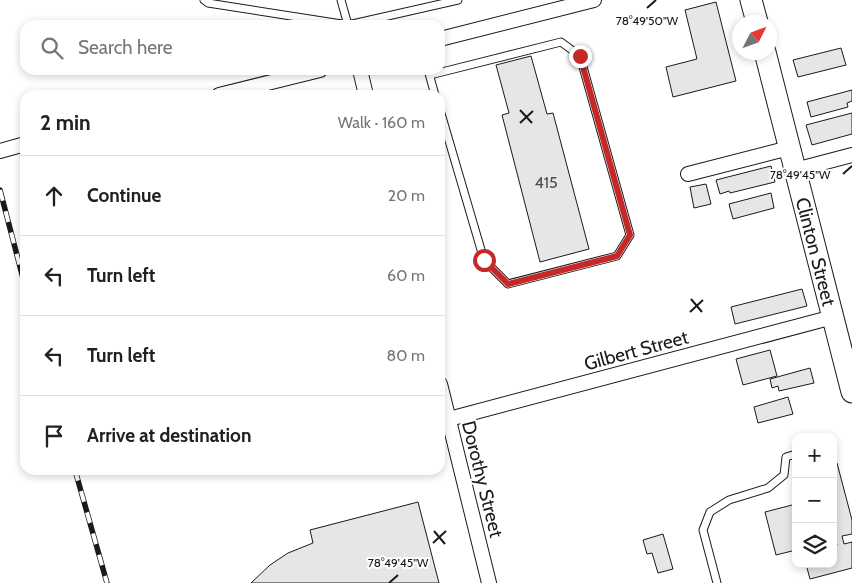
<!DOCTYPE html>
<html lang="en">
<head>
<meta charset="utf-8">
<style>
	:root { --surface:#fff; --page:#f6f6f6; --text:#202124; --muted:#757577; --line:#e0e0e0 }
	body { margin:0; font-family:Cabin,sans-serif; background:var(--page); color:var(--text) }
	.controls { position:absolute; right:15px; bottom:15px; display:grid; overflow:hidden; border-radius:10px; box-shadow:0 2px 8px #0003 }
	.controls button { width:45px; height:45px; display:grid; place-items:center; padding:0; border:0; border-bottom:1px solid var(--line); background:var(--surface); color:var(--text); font:25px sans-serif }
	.compass { position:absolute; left:732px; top:15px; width:45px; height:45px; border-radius:50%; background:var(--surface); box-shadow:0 2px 8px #0003; rotate:48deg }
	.stop { position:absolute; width:15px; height:15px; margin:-11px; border:4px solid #c62828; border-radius:50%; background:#fff }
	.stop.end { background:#c62828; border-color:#fff; box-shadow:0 1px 5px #0008 }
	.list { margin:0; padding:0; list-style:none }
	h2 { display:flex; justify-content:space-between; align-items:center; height:65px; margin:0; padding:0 20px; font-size:21px }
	h2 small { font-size:16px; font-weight:400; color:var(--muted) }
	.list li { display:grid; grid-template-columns:32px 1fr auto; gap:15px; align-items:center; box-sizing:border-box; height:80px; padding:0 20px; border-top:1px solid var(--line) }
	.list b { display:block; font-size:19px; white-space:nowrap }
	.list em { font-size:16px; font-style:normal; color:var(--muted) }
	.icon { flex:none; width:28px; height:28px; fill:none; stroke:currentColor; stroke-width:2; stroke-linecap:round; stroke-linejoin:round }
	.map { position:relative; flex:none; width:852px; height:583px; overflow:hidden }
	.search { position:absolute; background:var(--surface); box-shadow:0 2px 8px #0003; left:20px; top:20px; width:425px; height:55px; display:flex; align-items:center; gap:12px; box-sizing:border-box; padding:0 18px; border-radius:15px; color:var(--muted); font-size:19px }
	.panel { position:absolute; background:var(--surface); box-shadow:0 2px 8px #0003; left:20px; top:90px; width:425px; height:385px; border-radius:15px }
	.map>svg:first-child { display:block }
	.building { fill:#e6e6e6; stroke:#1a1a1a }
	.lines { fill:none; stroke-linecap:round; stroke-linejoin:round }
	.service-casing { stroke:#1a1a1a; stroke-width:9 }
	.minor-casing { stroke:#1a1a1a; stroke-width:16 }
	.primary-casing { stroke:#1a1a1a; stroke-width:23 }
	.service { stroke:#fff; stroke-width:7 }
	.minor { stroke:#fff; stroke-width:14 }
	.primary { stroke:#fff; stroke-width:21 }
	.rail-casing { stroke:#1a1a1a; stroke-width:5.5 }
	.rail { stroke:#fff; stroke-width:4; stroke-dasharray:11; stroke-linecap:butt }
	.route { stroke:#c62828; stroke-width:6 }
	.ticks { fill:none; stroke:#1a1a1a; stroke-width:2 }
	.labels { text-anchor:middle; stroke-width:4; stroke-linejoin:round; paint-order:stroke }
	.number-label { font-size:16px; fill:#4d4d4d }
	.street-label { font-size:19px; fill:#1a1a1a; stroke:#fff }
	.ticks-label { font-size:12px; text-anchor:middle; fill:#1a1a1a; stroke:#fff; stroke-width:4; stroke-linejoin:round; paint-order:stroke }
</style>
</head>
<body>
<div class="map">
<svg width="852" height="583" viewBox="0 0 852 583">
	<rect width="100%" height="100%" fill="#fff"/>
	<g class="building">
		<path d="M716 2 736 81 673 97 666 67 697 59 685 10Z"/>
		<path d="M841 48 846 65 798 77 793 60Z"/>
		<path d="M531 56 547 114 553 113 589 249 540 262 502 115 509 113 496 65Z"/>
		<path d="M852 90V101L847 103 848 107 811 117 807 102Z"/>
		<path d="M852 113V134L812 145 806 125Z"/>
		<path d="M771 166 775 182 730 193 729 191 720 194 716 180Z"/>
		<path d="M706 184 711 204 694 208 690 187Z"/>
		<path d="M771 193 774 208 733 219 729 204Z"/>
		<path d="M802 289 807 306 735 324 731 307Z"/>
		<path d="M770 350 777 376 743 385 736 359Z"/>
		<path d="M810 368 814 383 779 391 778 386 772 388 770 379Z"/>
		<path d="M788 397 793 414 758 423 754 407Z"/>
		<path d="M837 463 852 520V534L842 536 844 544 852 542V568L810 579 806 564H833V546L837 545 835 540H833V464Z"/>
		<path d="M418 502 439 583H251L270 565 288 553 313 543 310 530Z"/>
		<path d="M796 504V550L776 555 765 512Z"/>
		<path d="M663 534 673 569 658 573 652 553 647 554 643 540Z"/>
	</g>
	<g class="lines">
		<defs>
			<g id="service">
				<path d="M204 0 208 3 348 25 458 0"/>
				<path d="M341 0 348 25"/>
				<path d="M428 70 435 95"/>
				<path d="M430 75 561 42 580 56 630 235 617 256 508 284 484 260 440 110"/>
				<path d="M717 583 703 530 710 512 729 500 768 488 784 475 786 457 796 454"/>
			</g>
			<g id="minor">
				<path d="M440 39 594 0"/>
				<path d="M360 70 366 95"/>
				<path d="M219 95 320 70"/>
				<path d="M0 151 25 144"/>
				<path d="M795 170 852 155"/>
				<path d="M688 174 789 148"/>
				<path d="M440 384 489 583"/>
				<path d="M449 419 833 317"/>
			</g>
			<g id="primary">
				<path d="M751 0 757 22"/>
				<path id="s1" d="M765 52 852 392"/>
			</g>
		</defs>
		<use href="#service" class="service-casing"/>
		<use href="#minor" class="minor-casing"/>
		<use href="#primary" class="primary-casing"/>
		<use href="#service" class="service"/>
		<use href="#minor" class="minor"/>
		<use href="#primary" class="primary"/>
		<defs>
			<g id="rail">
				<path d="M0 190 25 286"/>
				<path d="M75 470 107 583"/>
			</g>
		</defs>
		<use href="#rail" class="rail-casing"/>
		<use href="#rail" class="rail"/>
	</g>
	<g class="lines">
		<path class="route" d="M484 260 508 284 617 256 630 235 580 56"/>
	</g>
	<path class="ticks" d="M647 8 656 0M520 110 532 123M520 123 533 111M843 174 852 166M691 299 702 312M690 312 703 300M434 531 445 544M433 543 446 531M389 583 398 575"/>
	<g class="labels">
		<g class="number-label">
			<text x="546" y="188">415</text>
		</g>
		<g class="street-label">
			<text dy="7" stroke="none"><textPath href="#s1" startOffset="206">Clinton Street</textPath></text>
			<text transform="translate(636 350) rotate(-15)" y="7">Gilbert Street</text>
			<text transform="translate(483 479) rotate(76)" y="7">Dorothy Street</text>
		</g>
	</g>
	<g class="ticks-label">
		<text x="647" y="25">78°49'50"W</text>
		<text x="800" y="179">78°49'45"W</text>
		<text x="398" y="567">78°49'45"W</text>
	</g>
</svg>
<div class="controls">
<button>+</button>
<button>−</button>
<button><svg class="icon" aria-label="layers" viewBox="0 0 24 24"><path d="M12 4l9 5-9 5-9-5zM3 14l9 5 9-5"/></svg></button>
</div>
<svg class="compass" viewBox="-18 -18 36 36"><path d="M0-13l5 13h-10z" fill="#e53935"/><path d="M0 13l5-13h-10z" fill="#757577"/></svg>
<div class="stop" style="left:484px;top:260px"></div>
<div class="stop end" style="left:580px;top:56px"></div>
<div class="search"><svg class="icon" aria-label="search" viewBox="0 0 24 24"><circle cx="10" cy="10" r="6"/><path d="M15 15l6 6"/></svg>Search here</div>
<section class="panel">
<h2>2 min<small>Walk · 160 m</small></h2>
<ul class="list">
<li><svg class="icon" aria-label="ahead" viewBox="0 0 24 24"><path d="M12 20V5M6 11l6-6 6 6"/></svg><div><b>Continue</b></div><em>20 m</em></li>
<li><svg class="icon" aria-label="left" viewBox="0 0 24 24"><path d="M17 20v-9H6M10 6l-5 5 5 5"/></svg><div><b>Turn left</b></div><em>60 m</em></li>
<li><svg class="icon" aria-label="left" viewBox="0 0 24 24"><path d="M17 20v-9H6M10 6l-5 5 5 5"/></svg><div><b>Turn left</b></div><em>80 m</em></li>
<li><svg class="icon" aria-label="arrive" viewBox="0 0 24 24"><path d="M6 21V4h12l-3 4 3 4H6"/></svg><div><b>Arrive at destination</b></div></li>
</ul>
</section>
</div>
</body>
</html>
